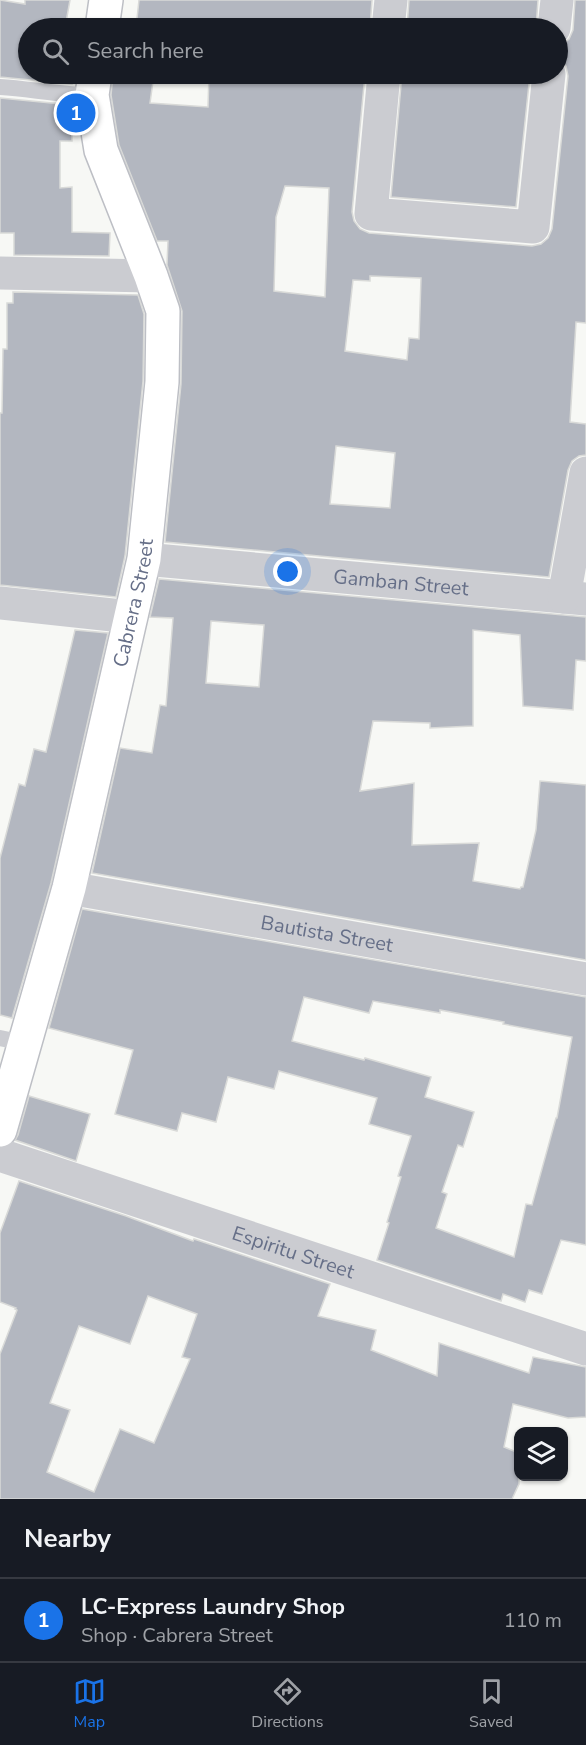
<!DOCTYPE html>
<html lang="en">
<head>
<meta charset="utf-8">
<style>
	:root { --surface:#171b24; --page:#20242c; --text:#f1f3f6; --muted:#9ea1a6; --line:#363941; --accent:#1a73e8 }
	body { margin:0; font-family:"Nunito Sans",sans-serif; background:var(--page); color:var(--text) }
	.controls { position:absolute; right:18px; bottom:18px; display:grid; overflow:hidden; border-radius:12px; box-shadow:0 2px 4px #0004 }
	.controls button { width:54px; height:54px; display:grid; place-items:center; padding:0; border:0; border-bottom:2px solid var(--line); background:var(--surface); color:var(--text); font:30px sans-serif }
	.you { position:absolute; left:288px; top:572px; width:21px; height:21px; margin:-15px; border:4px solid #fff; border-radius:50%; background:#1a73e8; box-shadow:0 0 0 9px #1a73e833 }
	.badge { display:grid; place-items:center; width:39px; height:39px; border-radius:50%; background:var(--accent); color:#fff; font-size:20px; font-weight:700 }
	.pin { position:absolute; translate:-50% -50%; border:3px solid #fff; box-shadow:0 2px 6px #0006 }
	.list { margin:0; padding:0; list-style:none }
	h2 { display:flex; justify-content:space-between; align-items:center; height:78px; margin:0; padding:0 24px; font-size:26px }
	h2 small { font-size:20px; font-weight:400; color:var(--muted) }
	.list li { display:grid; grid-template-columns:39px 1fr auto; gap:18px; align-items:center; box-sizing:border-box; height:84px; padding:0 24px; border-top:2px solid var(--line) }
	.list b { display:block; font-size:22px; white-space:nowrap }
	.list p { margin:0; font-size:20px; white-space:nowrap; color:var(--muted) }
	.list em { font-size:20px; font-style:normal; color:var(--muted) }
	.icon { flex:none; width:33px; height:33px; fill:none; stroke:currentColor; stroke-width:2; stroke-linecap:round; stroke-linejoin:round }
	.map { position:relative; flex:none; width:586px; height:1499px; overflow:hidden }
	.search { position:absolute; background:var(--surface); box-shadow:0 2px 4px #0004; left:18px; right:18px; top:18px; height:66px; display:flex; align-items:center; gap:15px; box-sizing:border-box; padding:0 21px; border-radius:33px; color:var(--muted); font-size:22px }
	.sheet { height:162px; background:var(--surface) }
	nav { display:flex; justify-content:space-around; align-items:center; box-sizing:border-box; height:84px; border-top:2px solid var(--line); background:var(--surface); font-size:16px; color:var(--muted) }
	nav a { display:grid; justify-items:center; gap:3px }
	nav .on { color:var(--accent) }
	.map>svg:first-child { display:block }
	.building { fill:#b3b7c0; stroke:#d9dad8; stroke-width:1.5; fill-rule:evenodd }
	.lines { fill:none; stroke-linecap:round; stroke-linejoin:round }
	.secondary-casing { stroke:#bdbfc5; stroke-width:36 }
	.lane { stroke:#cbccd1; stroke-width:16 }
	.street { stroke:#cbccd1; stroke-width:33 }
	.secondary { stroke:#fff; stroke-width:33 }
	.labels { text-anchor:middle; stroke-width:6; stroke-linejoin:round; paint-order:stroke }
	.street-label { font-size:20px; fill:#666f88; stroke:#fff }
</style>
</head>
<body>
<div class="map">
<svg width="586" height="1499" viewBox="0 0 586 1499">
	<rect width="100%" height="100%" fill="#f7f8f5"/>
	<g class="building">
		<path d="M0 0 25 4V0H70L65 28H28V74H72V84L0 77Z"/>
		<path d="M139 0H372L370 28H136Z"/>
		<path d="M409 0H538L536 28H407Z"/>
		<path d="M575 0H586V323L576 322 570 422 586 424V455L579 456 572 461 568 470 549 577 165 542 181 384 182 311 167 265 168 241H157L119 145 111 95 113 74H154L150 103 208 107 209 74H365L352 212 354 221 360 229 369 233 532 246 541 244 548 238 552 229 568 76 566 66 558 58V46L562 45 569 39 573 30ZM285 186 329 188 325 297 274 291 276 217ZM370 276 421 278 419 339 409 338 407 360 345 351 353 280 370 281ZM336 446 395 453 390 508 330 504Z"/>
		<path d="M402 74H530L516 207 391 197Z"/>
		<path d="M0 98 72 105V141H60V188L72 187V232L110 233 109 256 14 255V233H0Z"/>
		<path d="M13 292 138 295 144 314 143 381 125 556 116 597 0 585V413H2L3 349H7V303H13Z"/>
		<path d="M159 579 586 617V661L576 660 573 710 523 706 520 635 473 630V726L430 728V723L373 721 360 791 414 783 412 845 479 843 473 881 520 889 521 887H523L536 830 540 781 586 785V960L92 873 120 748 152 753 160 705 166 706 173 618 150 617ZM211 621 264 625 259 687 206 683Z"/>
		<path d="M75 630 108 633 51 883 12 1018 0 1015V858L19 784 25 786 34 749 46 752Z"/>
		<path d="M82 909 586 997V1245L561 1240 542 1294 529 1290 525 1302 503 1294 501 1301 377 1260 389 1223 387 1222 401 1177 398 1176 411 1136 369 1124 377 1098 279 1071 274 1089 228 1077 216 1122 182 1113 177 1131 115 1114 133 1050 49 1028ZM304 997 369 1013 373 1001 440 1013V1010L504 1022 503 1024 572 1037 557 1118H556L532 1205 526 1204 514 1257 436 1228 447 1194 442 1192 458 1145 463 1147 474 1112 425 1097 431 1077 365 1058 364 1060 292 1041Z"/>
		<path d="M29 1096 90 1114 76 1161 15 1140 18 1135Z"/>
		<path d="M19 1181 126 1216 193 1241 194 1239 330 1284 318 1316 376 1330 371 1350 437 1376 439 1343 529 1373 533 1357 586 1367V1417L568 1418 513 1404 504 1447 519 1453V1484L512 1499H0V1354L17 1310 15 1309 16 1308 0 1302V1233ZM148 1296 197 1314 182 1357 190 1359 154 1443 120 1429 94 1492 47 1472 70 1410 50 1403 79 1326 130 1344Z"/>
	</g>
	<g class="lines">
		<defs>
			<g id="secondary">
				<path d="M102 28 106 0"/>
				<path id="s4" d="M0 1130 69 888 144 559 162 382 163 311 151 276 101 150 92 95 95 74"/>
			</g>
		</defs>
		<use href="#secondary" class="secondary-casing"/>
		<g class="lane">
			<path d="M0 87C31 89 61 95 92 95"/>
			<path d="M0 1038 24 1043"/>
		</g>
		<g class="street">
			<path d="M388 28 391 0"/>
			<path d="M554 28 557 0"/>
			<path d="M384 74 371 214 533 227 549 74"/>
			<path d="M0 273 151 276"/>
			<path id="s1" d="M144 559 586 599"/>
			<path d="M564 597 586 473"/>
			<path d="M0 603 131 617"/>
			<path id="s2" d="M69 888 586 979"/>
			<path id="s3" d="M0 1155 586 1349"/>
		</g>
		<use href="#secondary" class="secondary"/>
	</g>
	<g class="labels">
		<g class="street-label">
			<text dy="7" stroke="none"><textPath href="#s1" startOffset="258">Gamban Street</textPath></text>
			<text dy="7" stroke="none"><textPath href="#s4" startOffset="544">Cabrera Street</textPath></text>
			<text dy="7" stroke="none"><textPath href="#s2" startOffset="262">Bautista Street</textPath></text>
			<text dy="7" stroke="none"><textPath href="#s3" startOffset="309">Espiritu Street</textPath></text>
		</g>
	</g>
</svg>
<div class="controls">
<button><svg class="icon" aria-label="layers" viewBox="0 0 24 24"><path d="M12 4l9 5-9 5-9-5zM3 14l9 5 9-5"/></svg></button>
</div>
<div class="you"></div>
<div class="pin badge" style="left:76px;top:113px">1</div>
<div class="search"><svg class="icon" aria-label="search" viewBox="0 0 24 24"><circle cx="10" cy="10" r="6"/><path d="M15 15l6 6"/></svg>Search here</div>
</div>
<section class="sheet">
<h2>Nearby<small></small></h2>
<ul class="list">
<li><span class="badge">1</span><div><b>LC-Express Laundry Shop</b><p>Shop · Cabrera Street</p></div><em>110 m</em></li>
</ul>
</section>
<nav>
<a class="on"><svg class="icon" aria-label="map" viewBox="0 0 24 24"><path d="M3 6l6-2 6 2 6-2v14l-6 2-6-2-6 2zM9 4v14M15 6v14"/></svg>Map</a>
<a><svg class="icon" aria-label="directions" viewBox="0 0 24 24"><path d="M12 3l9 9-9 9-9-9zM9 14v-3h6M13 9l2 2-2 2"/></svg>Directions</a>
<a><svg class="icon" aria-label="saved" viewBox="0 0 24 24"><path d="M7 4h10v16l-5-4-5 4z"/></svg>Saved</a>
</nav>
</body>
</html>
